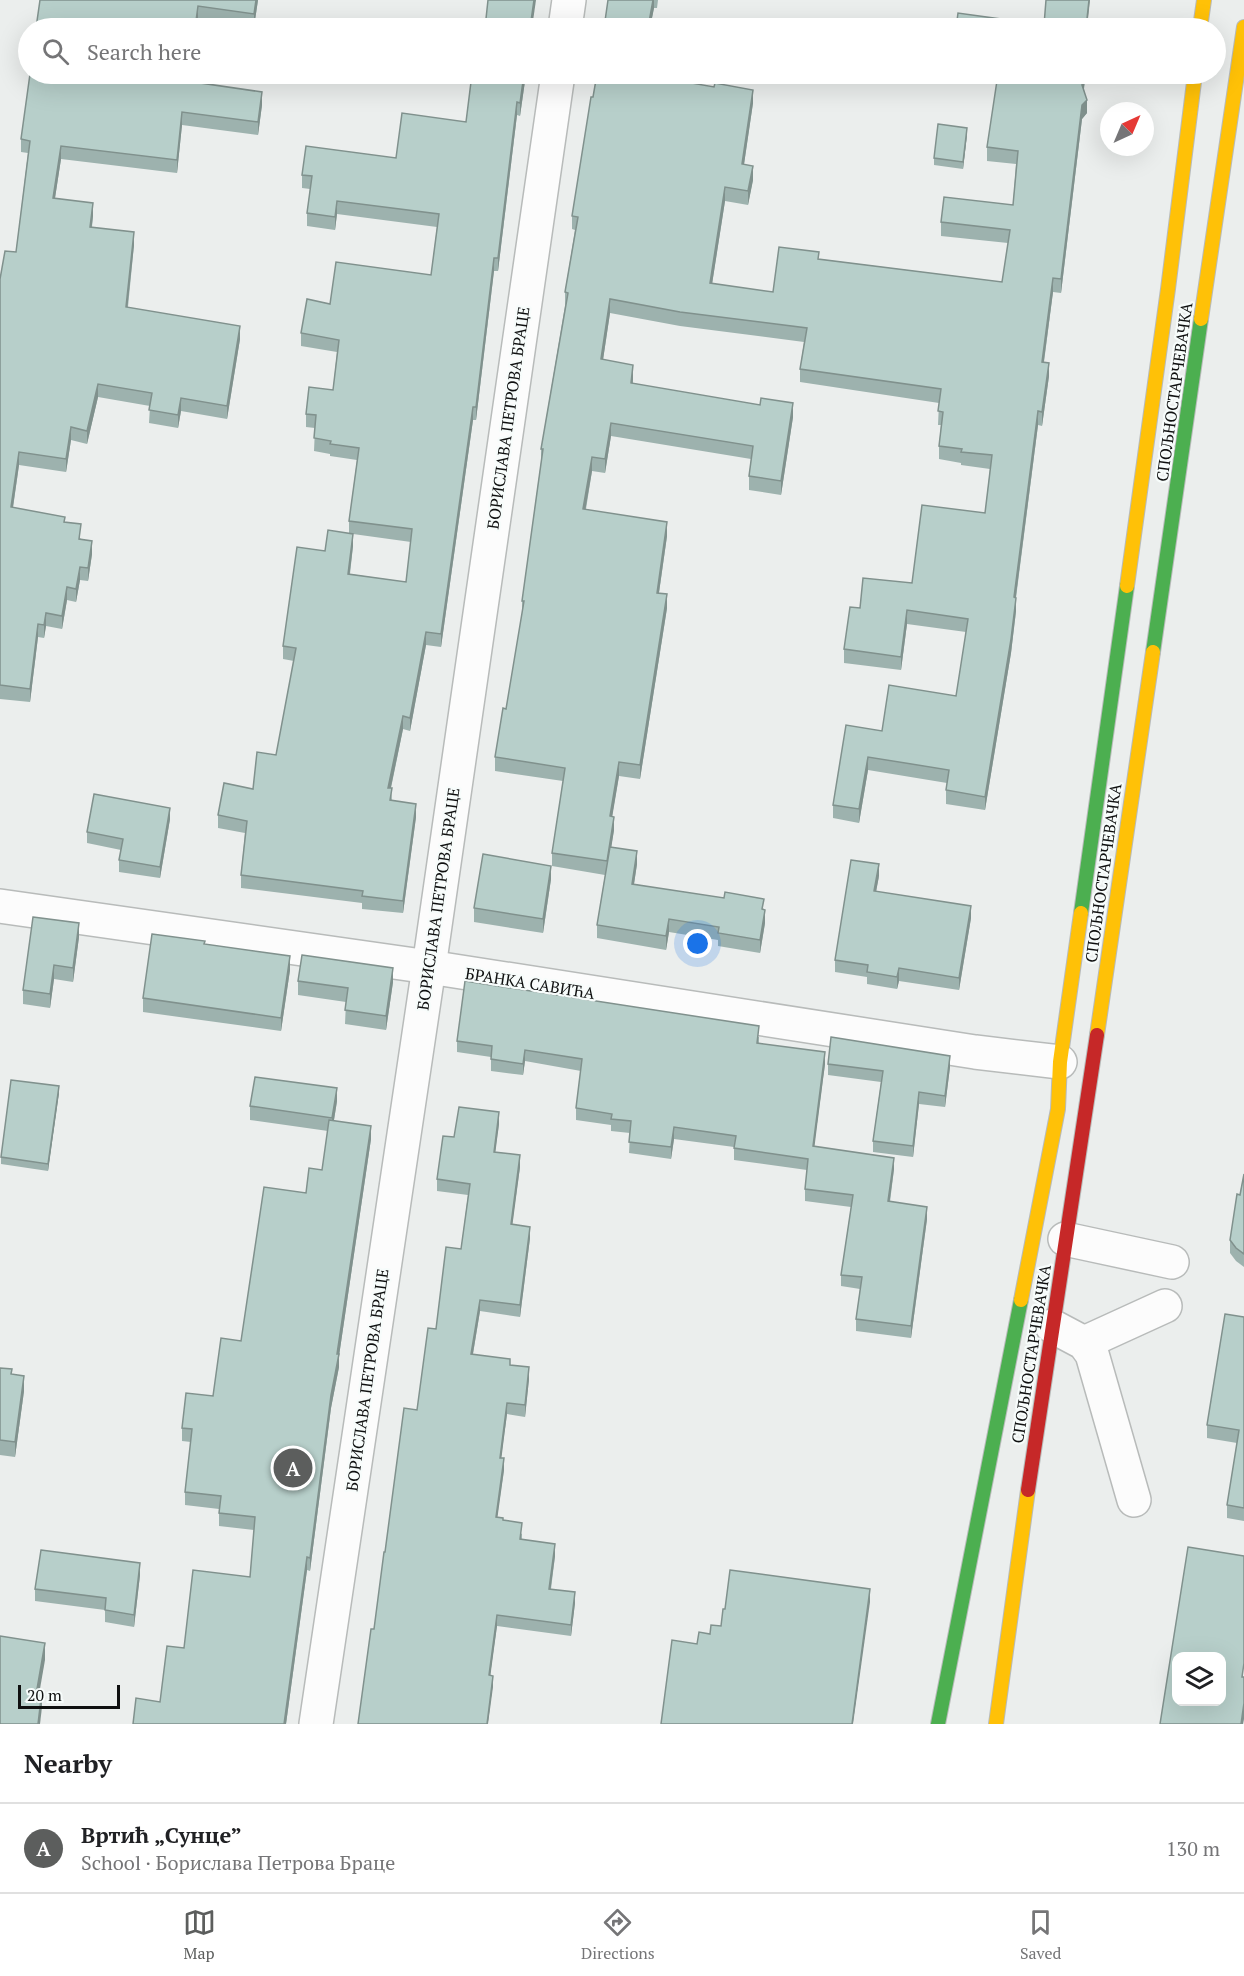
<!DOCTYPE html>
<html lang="en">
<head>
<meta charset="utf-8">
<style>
	:root { --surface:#fff; --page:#f6f6f6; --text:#202124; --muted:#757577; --line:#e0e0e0; --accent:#5c5e5d }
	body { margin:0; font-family:"PT Serif",serif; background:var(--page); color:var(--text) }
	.controls { position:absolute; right:18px; bottom:18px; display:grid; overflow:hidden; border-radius:12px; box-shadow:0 6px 24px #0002 }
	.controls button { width:54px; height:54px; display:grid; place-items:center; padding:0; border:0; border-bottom:2px solid var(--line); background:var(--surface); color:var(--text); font:30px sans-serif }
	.compass { position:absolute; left:1100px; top:102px; width:54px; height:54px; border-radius:50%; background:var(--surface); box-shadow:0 6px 24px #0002; rotate:44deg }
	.scale { position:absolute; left:18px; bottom:15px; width:102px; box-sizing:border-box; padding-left:6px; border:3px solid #0f1010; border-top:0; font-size:16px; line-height:21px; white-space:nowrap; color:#0f1010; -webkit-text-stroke:4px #f7fcfb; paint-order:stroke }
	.you { position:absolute; left:698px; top:944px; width:21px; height:21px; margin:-15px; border:4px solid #fff; border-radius:50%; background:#1a73e8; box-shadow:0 0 0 9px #1a73e833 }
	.badge { display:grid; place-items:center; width:39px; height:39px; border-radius:50%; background:var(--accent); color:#fff; font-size:20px; font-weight:700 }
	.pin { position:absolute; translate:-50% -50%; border:3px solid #fff; box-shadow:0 2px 6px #0006 }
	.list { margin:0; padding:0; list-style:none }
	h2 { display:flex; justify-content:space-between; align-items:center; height:78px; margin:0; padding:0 24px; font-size:26px }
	h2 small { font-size:20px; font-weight:400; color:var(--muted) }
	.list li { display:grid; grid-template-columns:39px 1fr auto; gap:18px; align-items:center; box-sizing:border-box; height:90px; padding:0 24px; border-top:2px solid var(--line) }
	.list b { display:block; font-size:22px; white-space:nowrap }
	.list p { margin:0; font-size:20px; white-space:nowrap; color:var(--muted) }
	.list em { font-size:20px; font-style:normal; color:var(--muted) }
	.icon { flex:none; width:33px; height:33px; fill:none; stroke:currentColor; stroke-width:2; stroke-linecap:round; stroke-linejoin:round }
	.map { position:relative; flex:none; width:1244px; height:1724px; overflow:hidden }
	.search { position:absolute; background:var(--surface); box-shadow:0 6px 24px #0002; left:18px; right:18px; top:18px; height:66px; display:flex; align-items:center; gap:15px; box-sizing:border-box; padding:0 21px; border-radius:33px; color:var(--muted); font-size:22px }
	.sheet { height:168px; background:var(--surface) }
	nav { display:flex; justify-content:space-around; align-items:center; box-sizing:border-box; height:84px; border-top:2px solid var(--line); background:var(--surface); font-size:16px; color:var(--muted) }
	nav a { display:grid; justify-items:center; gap:3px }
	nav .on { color:var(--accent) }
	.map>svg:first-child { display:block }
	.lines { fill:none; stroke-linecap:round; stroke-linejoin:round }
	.street-casing { stroke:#b8bbba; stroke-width:36 }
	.fast-casing { stroke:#b8bbba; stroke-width:16 }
	.slow-casing { stroke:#b8bbba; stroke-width:16 }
	.jam-casing { stroke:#b8bbba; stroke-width:16 }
	.street { stroke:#fcfcfc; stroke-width:33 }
	.fast { stroke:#4caf50; stroke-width:14 }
	.slow { stroke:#ffc107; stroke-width:14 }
	.jam { stroke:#c62828; stroke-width:14 }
	.wall { fill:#9db2ae; fill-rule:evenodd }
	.shaded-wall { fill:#80918d }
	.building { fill:#b7cfca; stroke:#80918d; stroke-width:1.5; fill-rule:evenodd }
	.labels { text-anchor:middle; stroke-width:4.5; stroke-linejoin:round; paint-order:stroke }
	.street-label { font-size:16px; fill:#0f1010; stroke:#f7fcfb }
</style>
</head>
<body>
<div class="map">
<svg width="1244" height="1724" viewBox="0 0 1244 1724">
	<rect width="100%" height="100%" fill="#ebeeed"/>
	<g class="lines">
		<defs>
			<g id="street">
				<path d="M565 28 569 0"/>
				<path d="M0 906 429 967 975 1052 1060 1062"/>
				<path d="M1065 1239 1172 1262"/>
				<path d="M1052 1326 1084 1343 1092 1354 1134 1500"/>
				<path d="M1084 1343 1165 1306"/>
				<path d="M316 1724 429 967 558 74"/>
			</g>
			<g id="fast">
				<path d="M1153 652 1201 319"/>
				<path d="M1081 913 1127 586"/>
				<path d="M938 1724 1021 1300"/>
			</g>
			<g id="slow">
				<path d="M1200 28 1204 0"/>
				<path d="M1201 319 1244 27"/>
				<path d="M1127 586 1168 289 1195 74"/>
				<path d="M1097 1035 1153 652"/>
				<path d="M1021 1300 1058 1109 1060 1062 1081 913"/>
				<path d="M996 1724 1028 1490"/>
			</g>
			<path id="jam" d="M1028 1490 1097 1035"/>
		</defs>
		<use href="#street" class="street-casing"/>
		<use href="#fast" class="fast-casing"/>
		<use href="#slow" class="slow-casing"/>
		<use href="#jam" class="jam-casing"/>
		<use href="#street" class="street"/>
		<use href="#fast" class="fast"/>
		<use href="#slow" class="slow"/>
		<use href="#jam" class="jam"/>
	</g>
	<g class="wall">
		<path d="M40 0H258L254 27 198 19 196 28H36Z"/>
		<path d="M608 0H658L657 8H654L650 28H604Z"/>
		<path d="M526 74 520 116 517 115 498 271H494L476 420H473L441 647 426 645 410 731 403 729 391 788 392 800 416 817 403 913 362 909V903L241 888V875L245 833 218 828V815L253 789 276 755 294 661 283 659V646L325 551 349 533V521L357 460 330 456V454L314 451 315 428 306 427V414L333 390 337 352 301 346V333L330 304 431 275 437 227 337 214 335 230 307 226V213L310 189 302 188V175L396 158 466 122ZM353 534 411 542 406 582 350 574 353 546Z"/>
		<path d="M597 74H654L653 76 753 103 744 164 753 180 748 205 725 201 712 284 773 292 819 259 1002 282 1008 243 941 236V222L1013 205 1016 164 987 161V147L1086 74 1084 89 1087 113 1082 119 1061 293 1053 292 1044 362 1049 376 1042 426 1038 425 1016 598V611L1011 653 985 810 946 804V790L947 783 868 770 859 823 833 818V805L882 731 956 696 966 632 907 624 901 670 844 663V649L860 608 912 583 985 513 990 469 961 465V463L939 459V446L941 425H938L939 403 800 382V369L804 342 680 326 610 313 603 360 633 379V383L793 417 781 495 749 490V476L751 459 611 436 605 473 592 471 586 509 667 536 659 593 667 608 640 779 619 776 612 816 614 830 611 847 637 864 634 884 764 909 765 923 760 953 718 946V940L669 932 666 950 597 938V925L605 875 552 866V853L563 781 495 771V757L506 709 522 614V601L541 462V449L565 306V292L575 230 572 229V216Z"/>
		<path d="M189 81 262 105 258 135 182 125 177 173 61 159 55 198 93 216 92 227 134 245 128 307 240 339 227 419 181 411 178 428 149 423 150 406 98 397 87 444 71 440 66 472 19 465 13 508 65 522 81 539 92 554 88 581 80 580 76 602 67 600 62 629 46 626 44 638 38 637 30 702 0 699V279L16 252 28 153 21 152V139Z"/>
		<path d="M967 135 963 169 934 165V158Z"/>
		<path d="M170 819 160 878 119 872V860L121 850 87 843V832Z"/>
		<path d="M879 876 876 891 971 918 959 990 899 981 897 989 867 984V977L835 972V960Z"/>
		<path d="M551 879 543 933 474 922V908Z"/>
		<path d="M79 937 73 982 54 979 50 1008 23 1004V990Z"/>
		<path d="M205 944 290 970 281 1031 143 1012V998Z"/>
		<path d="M298 981 393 982 386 1030 345 1024 346 1002 298 995Z"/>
		<path d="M759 1037V1044L825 1064 814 1146 894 1169 890 1202 927 1219 911 1338 856 1331V1319L860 1289 841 1286V1275L851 1207 805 1201V1189L807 1170 734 1160V1147L674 1139 671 1159 629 1153 630 1133 611 1131V1125L576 1120V1108L581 1071 525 1061 523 1075 491 1071V1057L457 1052V1041Z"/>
		<path d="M828 1064 950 1067 945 1107 919 1104 913 1157 873 1152V1141L881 1082 828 1075Z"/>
		<path d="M59 1093 48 1171 1 1164V1157Z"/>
		<path d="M337 1101 334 1120 371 1139 339 1356V1367L331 1408 310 1571 307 1570 286 1724H133L160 1702 184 1648 250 1577 254 1530 219 1526V1509L185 1505V1492L191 1442 182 1441V1428L213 1396 241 1341 306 1193 322 1170 328 1131 250 1120V1106Z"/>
		<path d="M499 1124 495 1152 520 1167 512 1224 530 1238 520 1317 480 1311 473 1354 510 1365 529 1379 525 1417 507 1414 501 1458 504 1470 497 1517 522 1534V1540L555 1556 551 1589 575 1603 571 1636 497 1626 490 1675 493 1687 374 1629 385 1552 436 1329 461 1249 468 1195 437 1191V1179L454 1137Z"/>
		<path d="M1244 1174V1267L1236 1261 1230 1253V1240Z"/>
		<path d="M1244 1317V1521L1227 1518V1505L1237 1443 1207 1438V1425Z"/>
		<path d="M0 1368 12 1374 24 1391 15 1457 0 1455Z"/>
		<path d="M140 1575 134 1627 105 1622V1610L35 1601V1589Z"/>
	</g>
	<g class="shaded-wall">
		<path d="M256 0H258L254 27V14Z"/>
		<path d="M534 0H536L532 28H530Z"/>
		<path d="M653 0H654V8L650 28H648Z"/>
		<path d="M1089 0H1090L1087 28H1086Z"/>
		<path d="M198 6V19L196 28H195Z"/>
		<path d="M524 74H526L520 116V103Z"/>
		<path d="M1084 74H1086L1082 99V85Z"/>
		<path d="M753 90V103L742 178V164Z"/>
		<path d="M262 92V105L258 135V122Z"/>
		<path d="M1087 100V113L1082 119 1061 293V279L1082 105Z"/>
		<path d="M517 102V115L498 271V258Z"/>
		<path d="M182 112V125L177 173V160Z"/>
		<path d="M967 128V135L963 169V162Z"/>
		<path d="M61 146V159L53 211V198Z"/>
		<path d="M753 166V180L748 205V191Z"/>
		<path d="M725 187V201L710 297V283Z"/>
		<path d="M337 201V214L335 230V217Z"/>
		<path d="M93 203V216L90 240V227Z"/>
		<path d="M134 232V245L126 320V307Z"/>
		<path d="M494 258V271L476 420V407Z"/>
		<path d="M1053 278V292L1042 375V362Z"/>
		<path d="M610 299V313L601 373V359Z"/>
		<path d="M240 326V339L227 419V406Z"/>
		<path d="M1049 363V376L1042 426V412Z"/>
		<path d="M633 365V379L631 397V383Z"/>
		<path d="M98 384V397L87 444V431Z"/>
		<path d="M181 398V411L178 428V415Z"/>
		<path d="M793 403V417L781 495V481Z"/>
		<path d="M473 407V420L441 647V634Z"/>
		<path d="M1038 411V425L1014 611V597Z"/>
		<path d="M611 423V436L605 473V459Z"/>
		<path d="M71 427V440L66 472V459Z"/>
		<path d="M19 452V465L11 520V507Z"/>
		<path d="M592 457V471L583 523V509Z"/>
		<path d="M667 522V536L657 606V593Z"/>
		<path d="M353 534V546L348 587V574Z"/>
		<path d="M92 541V554L88 581V568Z"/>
		<path d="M80 567V580L76 602V589Z"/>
		<path d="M67 587V600L62 629V616Z"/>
		<path d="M667 594V608L640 779V765Z"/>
		<path d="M1016 598V611L1011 653 985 810V797Z"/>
		<path d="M907 610V624L901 670V657Z"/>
		<path d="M46 613V626L44 638V625Z"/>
		<path d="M38 624V637L30 702V689Z"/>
		<path d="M426 632V645L410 731V718Z"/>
		<path d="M403 716V729L388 801V788Z"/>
		<path d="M868 757V770L859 823V809Z"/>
		<path d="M619 762V776L610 830V816Z"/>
		<path d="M416 804V817L403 913V901Z"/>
		<path d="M170 808V819L160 878V867Z"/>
		<path d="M614 817V830L607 875V861Z"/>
		<path d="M637 851V864L632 897V884Z"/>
		<path d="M879 864V876L874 903V891Z"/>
		<path d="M551 866V879L543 933V919Z"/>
		<path d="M971 906V918L959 990V978Z"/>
		<path d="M765 910V923L760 953V940Z"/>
		<path d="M669 919V932L666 950V936Z"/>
		<path d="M79 923V937L73 982V968Z"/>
		<path d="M290 956V970L281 1031V1018Z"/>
		<path d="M54 965V979L50 1008V994Z"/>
		<path d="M393 968V982L386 1030V1016Z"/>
		<path d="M899 968V981L897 989V977Z"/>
		<path d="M525 1050V1061L523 1075V1064Z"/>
		<path d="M825 1052V1064L813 1158V1146Z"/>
		<path d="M950 1056V1067L945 1107V1096Z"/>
		<path d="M59 1086V1093L48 1171V1164Z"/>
		<path d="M337 1088V1101L332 1132V1118Z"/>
		<path d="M919 1092V1104L913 1157V1146Z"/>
		<path d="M499 1112V1124L494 1163V1152Z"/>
		<path d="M371 1126V1139L339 1356V1367L331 1408 310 1571V1558L331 1395Z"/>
		<path d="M674 1127V1139L671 1159V1147Z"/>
		<path d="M520 1155V1167L511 1236V1224Z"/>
		<path d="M894 1158V1169L888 1213V1201Z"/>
		<path d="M927 1207V1219L911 1338V1326Z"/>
		<path d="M530 1227V1238L520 1317V1305Z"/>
		<path d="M480 1300V1311L471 1365V1354Z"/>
		<path d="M529 1367V1379L525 1417V1405Z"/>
		<path d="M24 1376V1391L15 1457V1442Z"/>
		<path d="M507 1403V1414L500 1469V1458Z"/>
		<path d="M504 1458V1470L496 1528V1517Z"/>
		<path d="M555 1544V1556L549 1600V1589Z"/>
		<path d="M307 1557V1570L286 1724H284Z"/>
		<path d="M140 1563V1575L134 1627V1615Z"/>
		<path d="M870 1589V1602L853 1724H852Z"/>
		<path d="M575 1592V1603L571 1636V1625Z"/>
		<path d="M497 1615V1626L489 1686V1675Z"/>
		<path d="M45 1643V1660L37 1706V1689Z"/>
		<path d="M493 1676V1687L488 1724H487Z"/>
		<path d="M42 1690V1707L40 1724H38Z"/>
		<path d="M1244 1703V1719L1243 1724H1241Z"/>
	</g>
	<g class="building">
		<path d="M40 0H256L254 14 198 6 195 28H36Z"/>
		<path d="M488 0H534L530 28H485Z"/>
		<path d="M608 0H653L648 28H604Z"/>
		<path d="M1046 0H1089L1086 28H956L958 13 1044 25Z"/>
		<path d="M30 74H188L187 81 262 92 258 122 182 112 177 160 61 146 53 198 93 203 90 227 134 232 126 307 240 326 227 406 181 398 178 415 149 410 152 393 98 384 87 431 71 427 66 459 19 452 11 507 65 517 64 522 81 524 79 539 92 541 88 568 80 567 76 589 67 587 62 616 46 613 44 625 38 624 30 689 0 685V279L5 251 16 252 30 141 21 139Z"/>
		<path d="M472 74H524L520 103 517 102 498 258H494L476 407H473L441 634 426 632 410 718 403 716 388 788H392L390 800 416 804 403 901 362 896 363 891 241 875 247 821 218 815 224 783 253 789 257 752 276 755 296 648 283 646 297 547 325 551 328 530 353 534 348 574 406 582 412 529 349 521 359 448 330 444 331 441 314 438 316 415 306 414 309 387 333 390 339 340 301 333 307 299 330 304 336 262 431 275 439 214 337 201 335 217 307 213 312 176 302 175 306 146 396 158 402 113 466 122Z"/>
		<path d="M597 74H652L651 76 714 87 715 83 753 90 742 164 753 166 748 191 725 187 710 283 773 292 779 247 819 252 818 259 1002 282 1010 230 941 222 944 197 1013 205 1018 151 987 147 998 74H1084L1082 85 1087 100 1082 105 1061 279 1053 278 1042 362 1049 363 1042 412 1038 411 1014 597 1016 598 1011 639 985 797 946 790 949 770 868 757 859 809 833 805 846 725 882 731 889 685 956 696 968 619 907 610 901 657 844 649 850 607 860 608 863 578 912 583 922 505 985 513 992 455 961 452 962 449 939 446 943 412 938 411 941 389 800 369 807 328 680 312 610 299 601 359 633 365 631 383 760 405 761 398 793 403 781 481 749 476 753 446 611 423 605 459 592 457 583 509 667 522 657 593 667 594 640 765 619 762 610 816 614 817 607 861 552 853 565 768 495 757 503 708 506 709 524 601H522L543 449H541L568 293 565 292 578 217 572 216 591 97H593Z"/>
		<path d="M938 124 967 128 963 162 934 158Z"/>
		<path d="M94 794 170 808 160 867 119 860 123 839 87 832Z"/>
		<path d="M610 847 637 851 632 884 724 898 725 892 764 899 762 909 765 910 760 940 718 933 719 927 669 919 666 936 597 925Z"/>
		<path d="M483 854 551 866 543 919 474 908Z"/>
		<path d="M851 860 879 864 874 891 971 906 959 978 899 968 897 977 867 972 868 965 835 960Z"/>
		<path d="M33 917 79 923 73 968 54 965 50 994 23 990Z"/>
		<path d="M152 934 205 941 204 944 290 956 281 1018 143 998Z"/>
		<path d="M302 955 393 968 386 1016 345 1010 348 988 298 981Z"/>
		<path d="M465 981 759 1026 757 1043 825 1052 813 1146 894 1158 888 1201 927 1207 911 1326 856 1319 862 1277 841 1275 853 1195 805 1189 808 1159 734 1148 736 1136 674 1127 671 1147 629 1142 631 1121 611 1119 612 1114 576 1108 582 1059 525 1050 523 1064 491 1059 492 1046 457 1041Z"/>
		<path d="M831 1037 950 1056 945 1096 919 1092 913 1146 873 1141 883 1071 828 1064Z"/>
		<path d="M255 1077 337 1088 332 1118 250 1106Z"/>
		<path d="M11 1080 59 1086 48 1164 1 1157Z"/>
		<path d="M459 1107 499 1112 494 1152 520 1155 511 1224 530 1227 520 1305 480 1300 471 1354 510 1359V1365L529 1367 525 1405 507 1403 500 1458H504L496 1517 503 1518V1520L522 1523 520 1539 555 1544 549 1589 575 1592 571 1625 497 1615 489 1675 493 1676 487 1724H358L371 1629H374L384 1552H385L404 1408 417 1410 428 1328 436 1329 446 1247 461 1249 470 1184 437 1179 443 1136 454 1137Z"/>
		<path d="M329 1120 371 1126 337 1354H339L331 1395 310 1558 307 1557 284 1724H133L136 1698 160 1702 167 1646 184 1648 193 1570 250 1577 255 1517 219 1513 221 1496 185 1492 192 1429 182 1428 186 1393 213 1396 221 1338 241 1341 264 1187 306 1193 309 1168 322 1170Z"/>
		<path d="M1244 1174V1254L1236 1248 1230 1240 1237 1194 1240 1195Z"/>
		<path d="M1225 1314 1244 1317V1508L1227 1505 1239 1430 1207 1425Z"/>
		<path d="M0 1368 12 1369 11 1374 24 1376 15 1442 0 1440Z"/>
		<path d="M1188 1547 1244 1556V1663L1242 1677H1244V1703L1241 1724H1160ZM1176 1656H1221V1701H1176Z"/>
		<path d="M41 1550 140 1563 134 1615 105 1610 106 1598 35 1589Z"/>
		<path d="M730 1570 870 1589 852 1724H661L672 1640 697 1644 699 1632 710 1634 711 1625 721 1626 723 1609H725Z"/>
		<path d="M0 1636 45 1643 37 1689 42 1690 38 1724H0Z"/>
	</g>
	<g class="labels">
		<g class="street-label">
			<text transform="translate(1174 392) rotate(-82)" y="6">СПОЉНОСТАРЧЕВАЧКА</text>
			<text transform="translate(508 418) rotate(-82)" y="6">БОРИСЛАВА ПЕТРОВА БРАЦЕ</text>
			<text transform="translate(1103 873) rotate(-82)" y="6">СПОЉНОСТАРЧЕВАЧКА</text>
			<text transform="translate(438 899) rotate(-82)" y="6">БОРИСЛАВА ПЕТРОВА БРАЦЕ</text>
			<text transform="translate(530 983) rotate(9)" y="6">БРАНКА САВИЋА</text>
			<text transform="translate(1031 1354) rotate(-81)" y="6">СПОЉНОСТАРЧЕВАЧКА</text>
			<text transform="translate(367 1380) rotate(-82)" y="6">БОРИСЛАВА ПЕТРОВА БРАЦЕ</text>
		</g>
	</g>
</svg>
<div class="controls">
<button><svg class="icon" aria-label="layers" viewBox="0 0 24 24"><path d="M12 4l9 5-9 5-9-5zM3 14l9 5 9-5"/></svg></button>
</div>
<svg class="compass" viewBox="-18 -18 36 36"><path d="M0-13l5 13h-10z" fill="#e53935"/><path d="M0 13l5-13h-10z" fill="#757577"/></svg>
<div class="scale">20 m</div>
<div class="you"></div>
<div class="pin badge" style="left:293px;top:1468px">A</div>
<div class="search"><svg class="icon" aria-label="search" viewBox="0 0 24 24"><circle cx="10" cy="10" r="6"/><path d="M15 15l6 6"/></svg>Search here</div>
</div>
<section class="sheet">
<h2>Nearby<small></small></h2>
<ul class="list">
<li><span class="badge">A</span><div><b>Вртић „Сунце”</b><p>School · Борислава Петрова Браце</p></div><em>130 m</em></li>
</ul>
</section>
<nav>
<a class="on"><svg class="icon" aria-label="map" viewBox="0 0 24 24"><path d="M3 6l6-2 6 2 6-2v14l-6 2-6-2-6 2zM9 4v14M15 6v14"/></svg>Map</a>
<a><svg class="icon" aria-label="directions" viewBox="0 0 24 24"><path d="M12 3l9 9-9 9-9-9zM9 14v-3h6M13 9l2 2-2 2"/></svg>Directions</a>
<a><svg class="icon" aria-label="saved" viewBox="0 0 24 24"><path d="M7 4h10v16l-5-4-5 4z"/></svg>Saved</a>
</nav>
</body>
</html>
